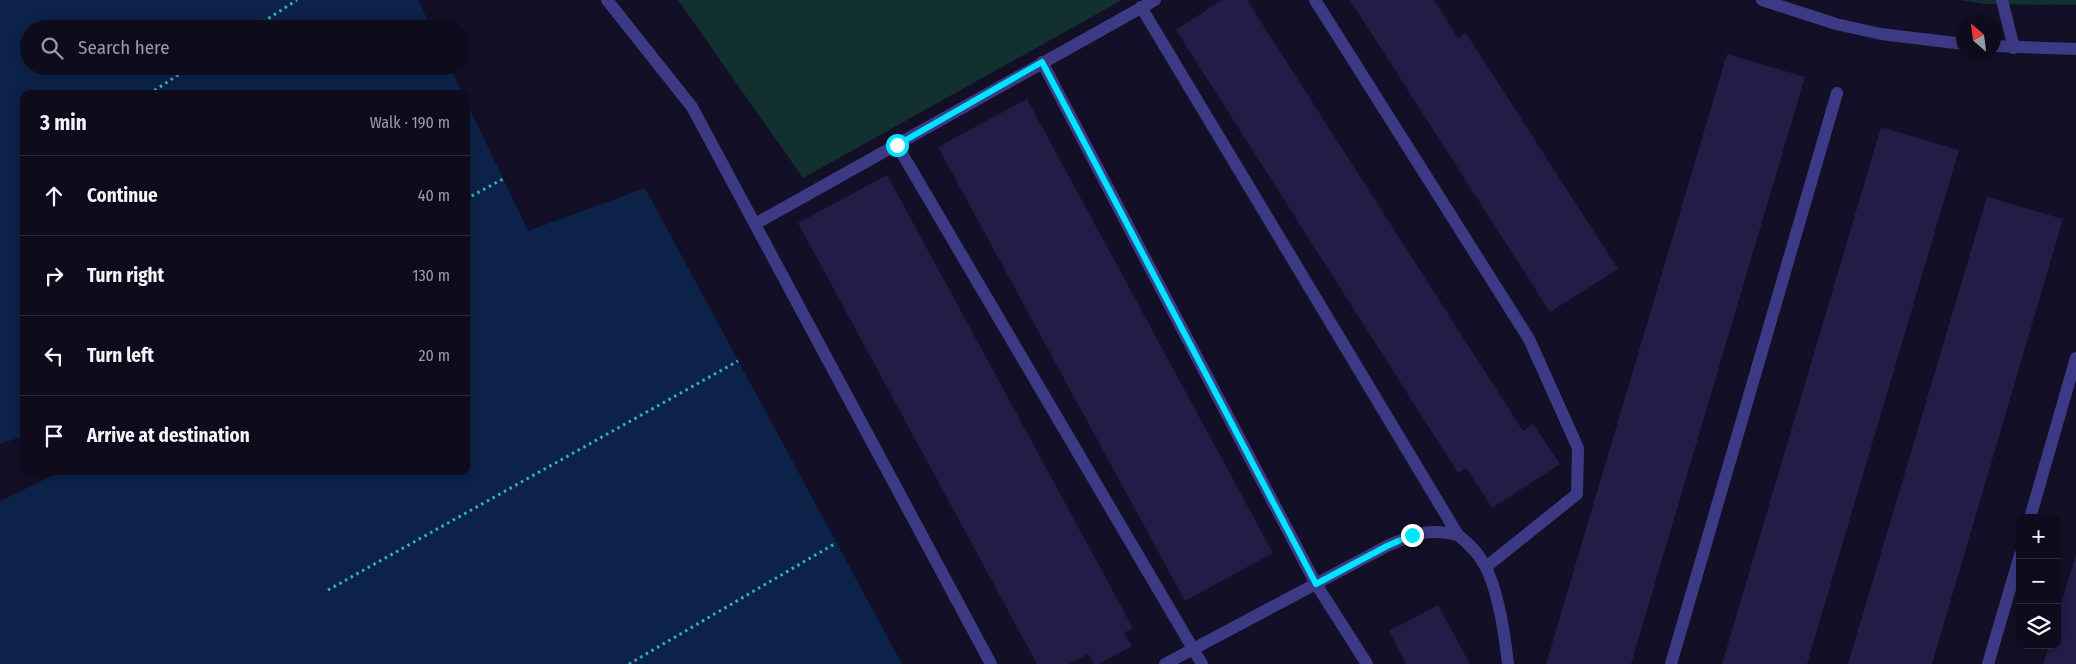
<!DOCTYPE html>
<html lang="en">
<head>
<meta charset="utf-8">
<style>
	:root { --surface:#0e0b1c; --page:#171425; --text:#f1f3f6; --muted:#9b9ba3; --line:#2e2b3b }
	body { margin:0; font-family:"Fira Sans Condensed",sans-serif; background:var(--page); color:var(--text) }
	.controls { position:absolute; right:15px; bottom:15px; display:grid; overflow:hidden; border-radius:10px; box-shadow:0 2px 12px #0003 }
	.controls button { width:45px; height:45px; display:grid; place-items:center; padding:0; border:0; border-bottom:1px solid var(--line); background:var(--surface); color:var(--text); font:25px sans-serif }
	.compass { position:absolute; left:1956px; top:15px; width:45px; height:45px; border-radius:50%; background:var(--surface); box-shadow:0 2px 12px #0003; rotate:332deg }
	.stop { position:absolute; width:15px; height:15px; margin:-11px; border:4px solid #00e5ff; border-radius:50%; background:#fff }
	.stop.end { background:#00e5ff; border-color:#fff; box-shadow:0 1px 5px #0008 }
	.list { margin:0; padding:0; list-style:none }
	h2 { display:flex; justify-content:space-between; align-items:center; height:65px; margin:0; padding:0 20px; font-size:21px }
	h2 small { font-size:16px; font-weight:400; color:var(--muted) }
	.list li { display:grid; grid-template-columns:32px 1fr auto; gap:15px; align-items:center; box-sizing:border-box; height:80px; padding:0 20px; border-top:1px solid var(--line) }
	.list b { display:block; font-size:19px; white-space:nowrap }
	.list em { font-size:16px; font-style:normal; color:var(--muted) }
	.icon { flex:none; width:28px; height:28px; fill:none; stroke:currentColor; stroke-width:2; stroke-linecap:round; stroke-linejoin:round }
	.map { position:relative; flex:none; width:2076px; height:664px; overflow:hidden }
	.search { position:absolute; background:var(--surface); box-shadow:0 2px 12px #0003; left:20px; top:20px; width:450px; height:55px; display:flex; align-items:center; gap:12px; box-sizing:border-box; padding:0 18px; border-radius:28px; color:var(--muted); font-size:19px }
	.panel { position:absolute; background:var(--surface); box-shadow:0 2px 12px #0003; left:20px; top:90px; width:450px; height:385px; border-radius:10px }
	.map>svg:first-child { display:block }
	.green { fill:#12302f }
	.water { fill:#0c2248 }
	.pier { fill:#130f26 }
	.building { fill:#241b47 }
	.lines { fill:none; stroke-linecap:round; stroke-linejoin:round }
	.path { stroke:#2fb8b0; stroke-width:3; stroke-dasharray:2.5 4; stroke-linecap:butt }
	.service { stroke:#3d3a85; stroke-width:12 }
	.minor { stroke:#3d3a85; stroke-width:12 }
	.route { stroke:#00e5ff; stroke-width:6 }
</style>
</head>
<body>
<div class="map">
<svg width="2076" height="664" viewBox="0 0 2076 664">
	<rect width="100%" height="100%" fill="#130f26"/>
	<g class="green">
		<path d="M678 0H1122L803 178Z"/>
		<path d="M1960 0H2076V5L1985 4Z"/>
	</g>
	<g class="water">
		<path d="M0 0H418L432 29H29V66H450L463 94H24V436L0 444Z"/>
		<path d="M466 101 528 231 645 188 902 664H0V501L61 471H466Z"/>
	</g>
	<path class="pier" d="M55 471H61L0 501V498Z"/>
	<g class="building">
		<path d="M1222 0H1247L1523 431 1533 424 1560 464 1492 508 1466 468 1458 473 1176 30Z"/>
		<path d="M1350 0H1434L1458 38 1466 33 1618 269 1550 312Z"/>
		<path d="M1727 54 1805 77 1631 664H1546Z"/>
		<path d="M1027 99 1273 553 1185 601 938 147Z"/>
		<path d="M1881 127 1959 150 1807 664H1722Z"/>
		<path d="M887 175 1133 628 1124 633 1132 646 1099 664H1094L1088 654 1069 664H1037L798 223Z"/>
		<path d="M1987 197 2063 219 1932 664H1848Z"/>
		<path d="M2076 555V664H2043L2049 645H2057V616Z"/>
		<path d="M1438 605 1470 664H1406L1389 631Z"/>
	</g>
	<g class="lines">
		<g class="path">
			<path d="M252 29 297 0"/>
			<path d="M149 94 192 66"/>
			<path d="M466 199 503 179"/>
			<path d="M328 590 738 361"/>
			<path d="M629 664 836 543"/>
		</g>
		<g class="service">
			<path d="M607 0 692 107 991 664"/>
			<path d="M1315 0 1529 339 1578 448 1577 494 1486 567"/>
			<path d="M1141 7 1458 535C1469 544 1479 553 1485 566 1498 590 1505 637 1508 664"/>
			<path d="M1042 62 1316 584 1367 664"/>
			<path d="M897 145 1202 664"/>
			<path d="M755 224 1155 0"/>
			<path d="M2030 518 2076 358"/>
			<path d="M1165 664 1387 546C1414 534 1428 528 1458 535"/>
			<path d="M1671 664 1837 93"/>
			<path d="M1988 664 2020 555"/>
		</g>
		<g class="minor">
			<path d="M1762 0 1836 24 1881 34 1964 44"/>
			<path d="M2002 0 2014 48"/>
			<path d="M1994 46 2076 49"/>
		</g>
	</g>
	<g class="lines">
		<path class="route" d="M897 145 1042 62 1316 584 1387 546 1412 535"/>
	</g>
</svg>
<div class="controls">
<button>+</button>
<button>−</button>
<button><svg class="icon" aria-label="layers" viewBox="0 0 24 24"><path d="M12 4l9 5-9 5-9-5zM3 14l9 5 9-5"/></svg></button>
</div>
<svg class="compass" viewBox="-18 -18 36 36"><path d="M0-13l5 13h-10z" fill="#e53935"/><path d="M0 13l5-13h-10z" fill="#9b9ba3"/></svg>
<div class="stop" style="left:897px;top:145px"></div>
<div class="stop end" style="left:1412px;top:535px"></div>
<div class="search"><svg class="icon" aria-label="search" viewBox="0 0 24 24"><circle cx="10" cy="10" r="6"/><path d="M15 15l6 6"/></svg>Search here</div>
<section class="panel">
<h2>3 min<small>Walk · 190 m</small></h2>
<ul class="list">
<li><svg class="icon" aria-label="ahead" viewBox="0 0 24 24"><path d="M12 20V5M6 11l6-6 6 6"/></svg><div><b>Continue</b></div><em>40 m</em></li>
<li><svg class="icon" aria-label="right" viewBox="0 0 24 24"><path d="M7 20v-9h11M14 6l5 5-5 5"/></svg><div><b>Turn right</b></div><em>130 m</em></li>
<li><svg class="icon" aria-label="left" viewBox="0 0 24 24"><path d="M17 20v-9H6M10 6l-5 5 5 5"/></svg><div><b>Turn left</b></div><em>20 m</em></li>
<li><svg class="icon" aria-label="arrive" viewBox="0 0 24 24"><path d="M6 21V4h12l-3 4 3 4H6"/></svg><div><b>Arrive at destination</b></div></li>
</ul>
</section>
</div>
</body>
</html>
